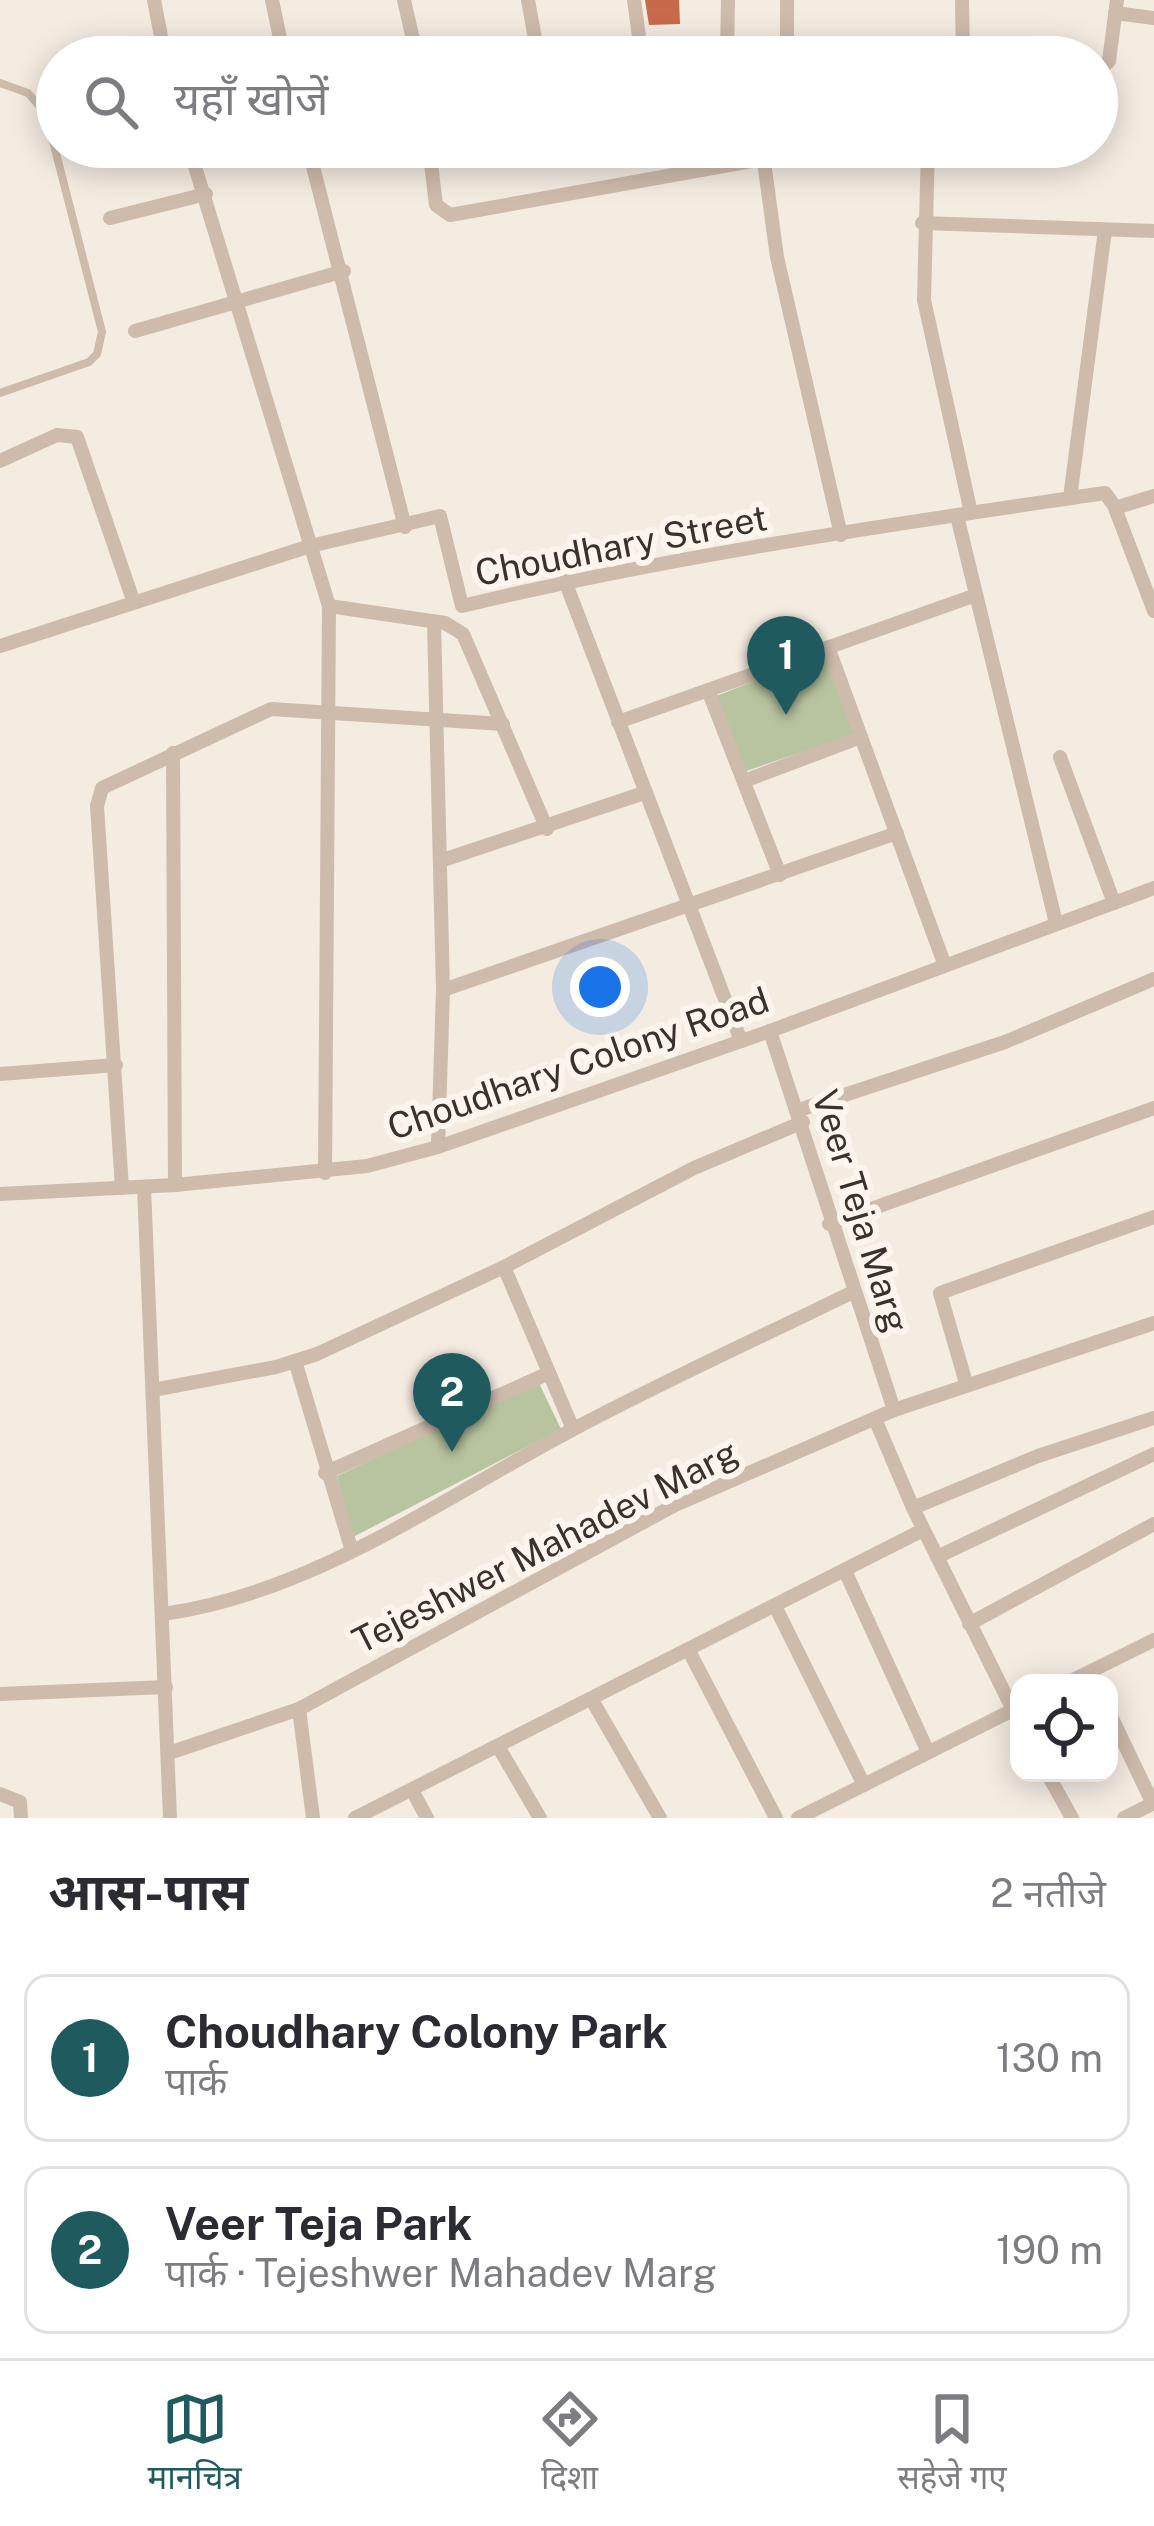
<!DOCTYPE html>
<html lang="hi">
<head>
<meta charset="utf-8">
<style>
	:root { --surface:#fff; --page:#f2f2f3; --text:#2b2b33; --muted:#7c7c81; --line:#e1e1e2; --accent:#1f5a5e }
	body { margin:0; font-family:"Public Sans","Noto Sans Devanagari",sans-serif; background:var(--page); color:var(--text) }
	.controls { position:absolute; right:36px; bottom:36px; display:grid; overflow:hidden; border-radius:24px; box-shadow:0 6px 30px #0003 }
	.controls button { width:108px; height:108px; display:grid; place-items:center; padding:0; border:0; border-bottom:3px solid var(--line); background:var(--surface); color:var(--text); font:60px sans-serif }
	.you { position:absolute; left:600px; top:987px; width:42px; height:42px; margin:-30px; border:9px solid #fff; border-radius:50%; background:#1a73e8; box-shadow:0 0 0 18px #1a73e833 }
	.badge { display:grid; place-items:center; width:78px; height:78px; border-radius:50%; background:var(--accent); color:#fff; font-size:39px; font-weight:700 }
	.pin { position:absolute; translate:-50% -99px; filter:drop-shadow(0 3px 6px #0008) }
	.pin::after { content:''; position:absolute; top:63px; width:42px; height:36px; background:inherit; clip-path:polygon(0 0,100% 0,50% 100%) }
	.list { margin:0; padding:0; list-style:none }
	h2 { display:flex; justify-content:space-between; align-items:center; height:156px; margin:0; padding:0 48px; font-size:51px }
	h2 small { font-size:39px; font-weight:400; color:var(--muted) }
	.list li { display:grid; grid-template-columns:78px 1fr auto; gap:36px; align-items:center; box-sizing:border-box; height:168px; margin:0 24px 24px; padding:0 24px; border:3px solid var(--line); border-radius:24px }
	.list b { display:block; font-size:45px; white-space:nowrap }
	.list p { margin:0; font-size:39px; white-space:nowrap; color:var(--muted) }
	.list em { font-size:39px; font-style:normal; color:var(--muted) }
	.icon { flex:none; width:66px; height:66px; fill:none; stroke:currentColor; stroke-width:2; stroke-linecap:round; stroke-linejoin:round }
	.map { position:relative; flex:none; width:1154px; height:1818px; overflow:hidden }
	.search { position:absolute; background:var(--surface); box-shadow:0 6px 30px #0003; left:36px; right:36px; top:36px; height:132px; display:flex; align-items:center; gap:30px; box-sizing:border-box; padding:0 42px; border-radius:66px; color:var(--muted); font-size:45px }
	.sheet { height:540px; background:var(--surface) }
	nav { display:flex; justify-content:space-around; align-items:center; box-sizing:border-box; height:168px; border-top:3px solid var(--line); background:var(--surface); font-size:33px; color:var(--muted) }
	nav a { display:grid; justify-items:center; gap:6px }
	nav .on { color:var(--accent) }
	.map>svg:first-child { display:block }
	.green { fill:#b8c4a0 }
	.building { fill:#c8694b }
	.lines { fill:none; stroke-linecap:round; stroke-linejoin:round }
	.service { stroke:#cdbbac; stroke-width:8 }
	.minor { stroke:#cdbbac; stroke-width:14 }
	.labels { text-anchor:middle; stroke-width:12; stroke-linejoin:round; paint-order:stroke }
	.street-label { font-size:36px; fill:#3b302b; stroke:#fbf5ee }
</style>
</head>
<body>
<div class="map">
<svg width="1154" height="1818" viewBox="0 0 1154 1818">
	<rect width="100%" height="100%" fill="#f4ebe1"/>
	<g class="green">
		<path d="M823 654 855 734 746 771 716 696Z"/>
		<path d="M538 1381 561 1429 353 1537 337 1476Z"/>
	</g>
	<path class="building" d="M645 0H679L680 24 649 25Z"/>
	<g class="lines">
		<path class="service" d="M0 83 28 93 46 114 102 332 97 354 89 362 0 393"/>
		<g class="minor">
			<path d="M154 0 165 57"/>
			<path d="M272 0 284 57"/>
			<path d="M404 0 417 57"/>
			<path d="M528 0 537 50"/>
			<path d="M634 0 641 51"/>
			<path d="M962 0 963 57"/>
			<path d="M1115 13 1154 18"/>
			<path d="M727 55 728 0"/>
			<path d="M392 57 416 51"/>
			<path d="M495 57 537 50 769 57"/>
			<path d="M787 57V0"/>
			<path d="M1097 71 1109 61 1117 0"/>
			<path d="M189 147 329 606 325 1173"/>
			<path d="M308 147 405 527"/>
			<path d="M429 147 436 205 450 215 763 159"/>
			<path d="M762 147 777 257 841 535"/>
			<path d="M928 147 924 300 971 513"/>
			<path d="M110 218 206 194"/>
			<path d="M922 223 1154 231"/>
			<path d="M135 331 344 271"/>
			<path d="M0 461 57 435 77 437 133 600"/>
			<path d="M1154 496 1115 508 1154 611"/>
			<path d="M1070 498 1105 230"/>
			<path d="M957 516 1056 923"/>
			<path d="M565 581 741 1041"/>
			<path d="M329 606 445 623 463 634 547 829"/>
			<path d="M434 622 443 990 438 1147"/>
			<path d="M0 646 310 546 440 516 462 606C674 555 890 525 1105 493L1116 508"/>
			<path d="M828 647 944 963"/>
			<path d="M708 690 780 875"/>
			<path d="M618 722 976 595"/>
			<path d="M173 753 175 1185"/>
			<path d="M1060 757 1114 903"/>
			<path d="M744 781 861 737"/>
			<path d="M440 861 644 793"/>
			<path d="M443 990 897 833"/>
			<path d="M770 1031 894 1410"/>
			<path d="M0 1074 116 1065"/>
			<path d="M799 1110 1005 1042 1154 979"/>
			<path d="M144 1187 170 1818"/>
			<path d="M122 1188 97 806 102 788 271 709 503 724"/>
			<path d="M0 1194 175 1185 367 1166 438 1147 770 1031 1154 888"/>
			<path d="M829 1224 1154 1108"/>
			<path d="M504 1267 573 1429"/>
			<path d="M295 1361 352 1551"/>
			<path d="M966 1383 940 1293 1154 1217"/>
			<path d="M153 1390 276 1367 317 1354 504 1267 694 1168 803 1122"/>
			<path d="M875 1419 913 1508 1038 1456 1154 1418"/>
			<path d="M325 1473 549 1373"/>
			<path d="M913 1508 1019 1722"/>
			<path d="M937 1557 1154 1454"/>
			<path d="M845 1571 928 1752"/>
			<path d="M775 1606 864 1785"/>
			<path d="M163 1614C313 1593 441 1499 572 1430 664 1381 759 1338 853 1292"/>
			<path d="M969 1624 1154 1524"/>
			<path d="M689 1651 776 1818"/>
			<path d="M1067 1683 1154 1640"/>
			<path d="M0 1694 166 1687"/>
			<path d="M592 1700 660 1818"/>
			<path d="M299 1709 313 1818"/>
			<path d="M1109 1712 1153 1804"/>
			<path d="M499 1748 540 1818"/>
			<path d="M169 1753 299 1709 675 1505 894 1410 1154 1323"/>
			<path d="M1047 1773 1072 1818"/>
			<path d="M413 1792 427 1818"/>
			<path d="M0 1794 20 1802 21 1818"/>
			<path d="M355 1818 923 1530"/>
			<path d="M798 1818 1019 1707"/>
			<path d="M1124 1818 1154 1803"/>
		</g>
	</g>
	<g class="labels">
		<g class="street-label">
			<text transform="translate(621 545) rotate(-11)" y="13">Choudhary Street</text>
			<text transform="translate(578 1063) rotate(-19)" y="13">Choudhary Colony Road</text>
			<text transform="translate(861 1211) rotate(73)" y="13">Veer Teja Marg</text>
			<text transform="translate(545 1546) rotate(-27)" y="13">Tejeshwer Mahadev Marg</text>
		</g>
	</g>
</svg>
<div class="controls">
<button><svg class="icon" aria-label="locate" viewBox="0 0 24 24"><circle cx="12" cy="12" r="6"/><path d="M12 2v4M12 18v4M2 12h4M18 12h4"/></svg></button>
</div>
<div class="you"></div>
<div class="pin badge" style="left:786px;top:715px">1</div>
<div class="pin badge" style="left:452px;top:1452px">2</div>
<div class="search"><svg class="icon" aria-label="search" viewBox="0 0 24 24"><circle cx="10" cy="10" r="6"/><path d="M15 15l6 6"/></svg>यहाँ खोजें</div>
</div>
<section class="sheet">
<h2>आस-पास<small>2 नतीजे</small></h2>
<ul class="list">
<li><span class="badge">1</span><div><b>Choudhary Colony Park</b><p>पार्क</p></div><em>130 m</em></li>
<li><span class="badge">2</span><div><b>Veer Teja Park</b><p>पार्क · Tejeshwer Mahadev Marg</p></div><em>190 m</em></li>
</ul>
</section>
<nav>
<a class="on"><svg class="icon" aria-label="map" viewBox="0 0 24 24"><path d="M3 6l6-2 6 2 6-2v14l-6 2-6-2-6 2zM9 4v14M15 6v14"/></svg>मानचित्र</a>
<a><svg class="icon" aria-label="directions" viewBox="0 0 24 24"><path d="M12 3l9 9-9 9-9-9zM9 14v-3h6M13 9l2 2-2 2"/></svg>दिशा</a>
<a><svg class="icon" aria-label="saved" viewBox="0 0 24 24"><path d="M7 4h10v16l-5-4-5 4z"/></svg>सहेजे गए</a>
</nav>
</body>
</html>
